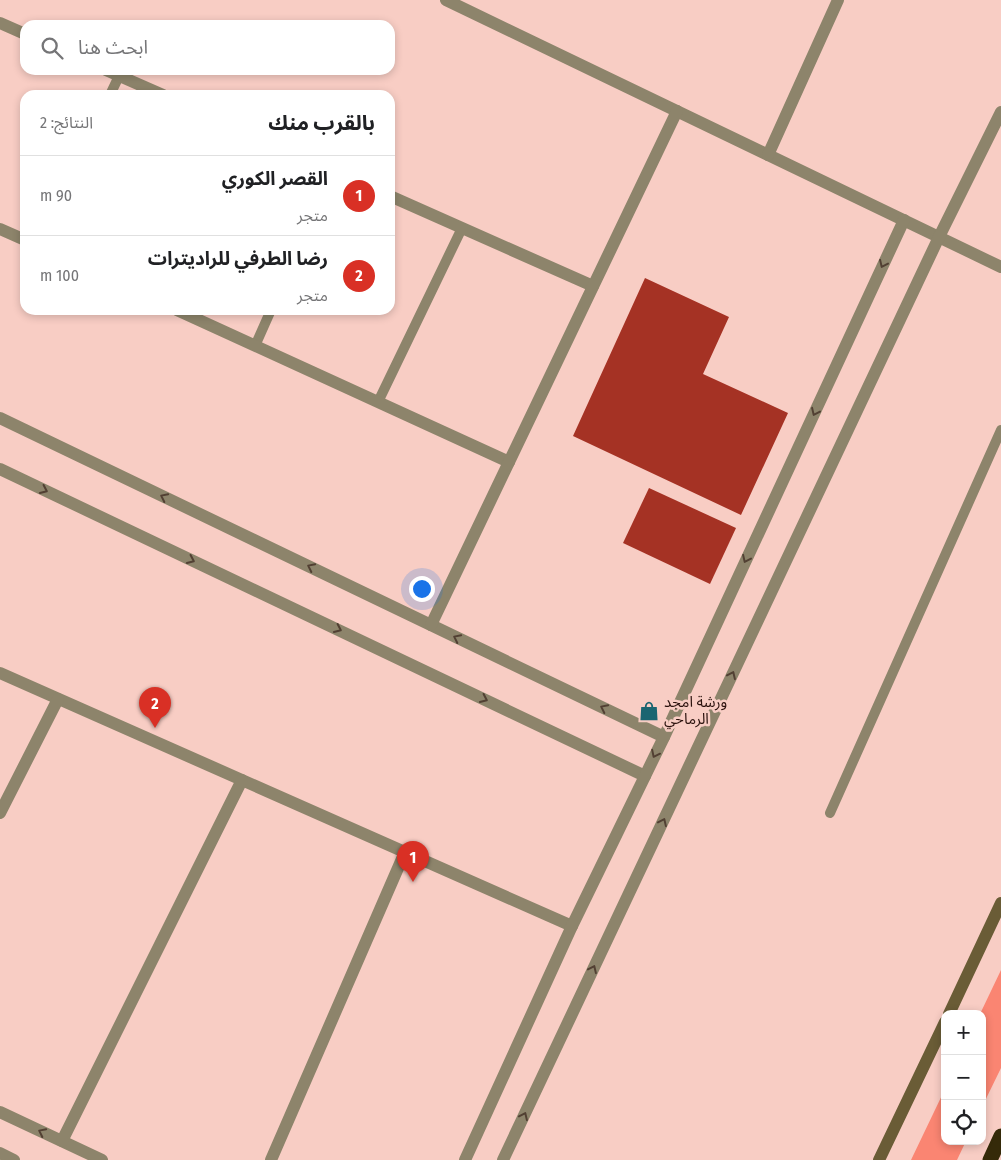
<!DOCTYPE html>
<html lang="ar">
<head>
<meta charset="utf-8">
<style>
	:root { --surface:#fff; --page:#f6f6f6; --text:#202124; --muted:#757577; --line:#e0e0e0; --accent:#d93025 }
	body { margin:0; font-family:"Fira Sans Condensed","Noto Sans Arabic",sans-serif; background:var(--page); color:var(--text); direction:rtl }
	.controls { position:absolute; right:15px; bottom:15px; display:grid; overflow:hidden; border-radius:10px; box-shadow:0 2px 8px #0003 }
	.controls button { width:45px; height:45px; display:grid; place-items:center; padding:0; border:0; border-bottom:1px solid var(--line); background:var(--surface); color:var(--text); font:25px sans-serif }
	.you { position:absolute; left:421px; top:588px; width:18px; height:18px; margin:-12px; border:4px solid #fff; border-radius:50%; background:#1a73e8; box-shadow:0 0 0 8px #1a73e833 }
	.badge { display:grid; place-items:center; width:32px; height:32px; border-radius:50%; background:var(--accent); color:#fff; font-size:16px; font-weight:700 }
	.pin { position:absolute; translate:-50% -41px; filter:drop-shadow(0 1px 2px #0008) }
	.pin::after { content:''; position:absolute; top:26px; width:18px; height:15px; background:inherit; clip-path:polygon(0 0,100% 0,50% 100%) }
	.list { margin:0; padding:0; list-style:none }
	h2 { display:flex; justify-content:space-between; align-items:center; height:65px; margin:0; padding:0 20px; font-size:21px }
	h2 small { font-size:16px; font-weight:400; color:var(--muted) }
	.list li { display:grid; grid-template-columns:32px 1fr auto; gap:15px; align-items:center; box-sizing:border-box; height:80px; padding:0 20px; border-top:1px solid var(--line) }
	.list b { display:block; font-size:19px; white-space:nowrap }
	.list p { margin:0; font-size:16px; white-space:nowrap; color:var(--muted) }
	.list em { font-size:16px; font-style:normal; color:var(--muted) }
	.icon { flex:none; width:28px; height:28px; fill:none; stroke:currentColor; stroke-width:2; stroke-linecap:round; stroke-linejoin:round }
	.map { position:relative; flex:none; width:1001px; height:1160px; overflow:hidden; direction:ltr }
	.search { position:absolute; background:var(--surface); box-shadow:0 2px 8px #0003; left:20px; top:20px; width:375px; height:55px; display:flex; align-items:center; gap:12px; box-sizing:border-box; padding:0 18px; border-radius:15px; color:var(--muted); font-size:19px }
	.panel { position:absolute; background:var(--surface); box-shadow:0 2px 8px #0003; left:20px; top:90px; width:375px; height:225px; border-radius:15px; direction:rtl }
	.map>svg:first-child { display:block }
	.green { fill:#fa8572 }
	.building { fill:#a53224 }
	.lines { fill:none; stroke-linecap:round; stroke-linejoin:round }
	.lane { stroke:#8d846b; stroke-width:10 }
	.street { stroke:#8d846b; stroke-width:12 }
	.secondary { stroke:#6a5c36; stroke-width:12 }
	.highway { stroke:#352a09; stroke-width:15 }
	.oneway { stroke:#524033 }
	.labels { text-anchor:middle; stroke-width:5; stroke-linejoin:round; paint-order:stroke }
	.poi-label { font-size:15px; fill:#2b120e; stroke:#f8cdc4; text-anchor:start }
</style>
</head>
<body>
<div class="map">
<svg width="1001" height="1160" viewBox="0 0 1001 1160">
	<rect width="100%" height="100%" fill="#f8cdc4"/>
	<g class="green">
		<path d="M1001 970V1068L982 1107V1014H980Z"/>
		<path d="M945 1089V1141H966L957 1160H911Z"/>
	</g>
	<g class="building">
		<path d="M645 278 729 317 703 374 788 413 741 515 573 436Z"/>
		<path d="M649 488 736 528 710 584 623 543Z"/>
	</g>
	<g class="lines">
		<g class="lane">
			<path d="M110 95 119 76"/>
			<path d="M255 346 271 310"/>
			<path d="M378 402 462 228"/>
			<path d="M830 813 1001 430"/>
		</g>
		<g class="street">
			<path d="M446 0 1001 267"/>
			<path d="M0 23 25 34"/>
			<path d="M106 70 163 95"/>
			<path d="M768 155 838 0"/>
			<path d="M390 196 593 286"/>
			<path d="M0 229 25 240"/>
			<path d="M177 310 509 462"/>
			<path d="M0 418 664 737"/>
			<path d="M0 469 645 776"/>
			<path d="M431 625 677 111"/>
			<path d="M0 673 572 926"/>
			<path d="M0 813 58 699"/>
			<path d="M0 1112 102 1160"/>
			<path d="M62 1141 242 780"/>
			<path d="M0 1153 14 1160"/>
			<path d="M271 1160 405 852"/>
			<path d="M465 1160 572 926 664 737 904 220"/>
			<path d="M503 1160 939 237 1001 112"/>
		</g>
		<g class="secondary">
			<path d="M949 1014 1001 903"/>
			<path d="M879 1160 945 1022"/>
		</g>
		<path class="highway" d="M990 1160 1001 1136"/>
	</g>
	<defs><path id="oneway-chevron" d="M-2-3.5L2.5 0L-2 3.5" fill="none" stroke-width="1.6" stroke-linecap="round" stroke-linejoin="round" transform="scale(1.25)"/></defs>
	<g class="oneway">
		<use href="#oneway-chevron" transform="translate(883 264) rotate(115)"/>
		<use href="#oneway-chevron" transform="translate(815 412) rotate(115)"/>
		<use href="#oneway-chevron" transform="translate(44 490) rotate(25)"/>
		<use href="#oneway-chevron" transform="translate(164 497) rotate(-154)"/>
		<use href="#oneway-chevron" transform="translate(746 559) rotate(115)"/>
		<use href="#oneway-chevron" transform="translate(191 560) rotate(25)"/>
		<use href="#oneway-chevron" transform="translate(311 567) rotate(-154)"/>
		<use href="#oneway-chevron" transform="translate(338 629) rotate(25)"/>
		<use href="#oneway-chevron" transform="translate(457 638) rotate(-154)"/>
		<use href="#oneway-chevron" transform="translate(732 675) rotate(-65)"/>
		<use href="#oneway-chevron" transform="translate(484 699) rotate(25)"/>
		<use href="#oneway-chevron" transform="translate(604 708) rotate(-154)"/>
		<use href="#oneway-chevron" transform="translate(655 754) rotate(116)"/>
		<use href="#oneway-chevron" transform="translate(663 822) rotate(-65)"/>
		<use href="#oneway-chevron" transform="translate(593 969) rotate(-65)"/>
		<use href="#oneway-chevron" transform="translate(524 1116) rotate(-65)"/>
		<use href="#oneway-chevron" transform="translate(42 1132) rotate(-154)"/>
	</g>
	<defs>
		<symbol id="shop-bare" viewBox="-9 -9 18 18"><path d="M-5-2.5h2.3a2.7 3.5 0 0 1 5.4 0H5L5.5 6h-11ZM-1.5-2.5h3a1.5 2.3 0 0 0-3 0Z" fill="#1a6571" stroke="#f8cdc4" stroke-width="2.5" paint-order="stroke"/></symbol>
	</defs>
	<g fill-rule="evenodd">
		<use href="#shop-bare" x="635" y="697" width="28" height="28"/>
	</g>
	<g class="labels">
		<g class="poi-label">
			<text x="664" y="707">ورشة امجد<tspan x="664" dy="17">الرماحي</tspan></text>
		</g>
	</g>
</svg>
<div class="controls">
<button>+</button>
<button>−</button>
<button><svg class="icon" aria-label="locate" viewBox="0 0 24 24"><circle cx="12" cy="12" r="6"/><path d="M12 2v4M12 18v4M2 12h4M18 12h4"/></svg></button>
</div>
<div class="you"></div>
<div class="pin badge" style="left:413px;top:882px">1</div>
<div class="pin badge" style="left:155px;top:728px">2</div>
<div class="search"><svg class="icon" aria-label="search" viewBox="0 0 24 24"><circle cx="10" cy="10" r="6"/><path d="M15 15l6 6"/></svg>ابحث هنا</div>
<section class="panel">
<h2>بالقرب منك<small>النتائج: 2</small></h2>
<ul class="list">
<li><span class="badge">1</span><div><b>القصر الكوري</b><p>متجر</p></div><em>90 m</em></li>
<li><span class="badge">2</span><div><b>رضا الطرفي للراديترات</b><p>متجر</p></div><em>100 m</em></li>
</ul>
</section>
</div>
</body>
</html>
